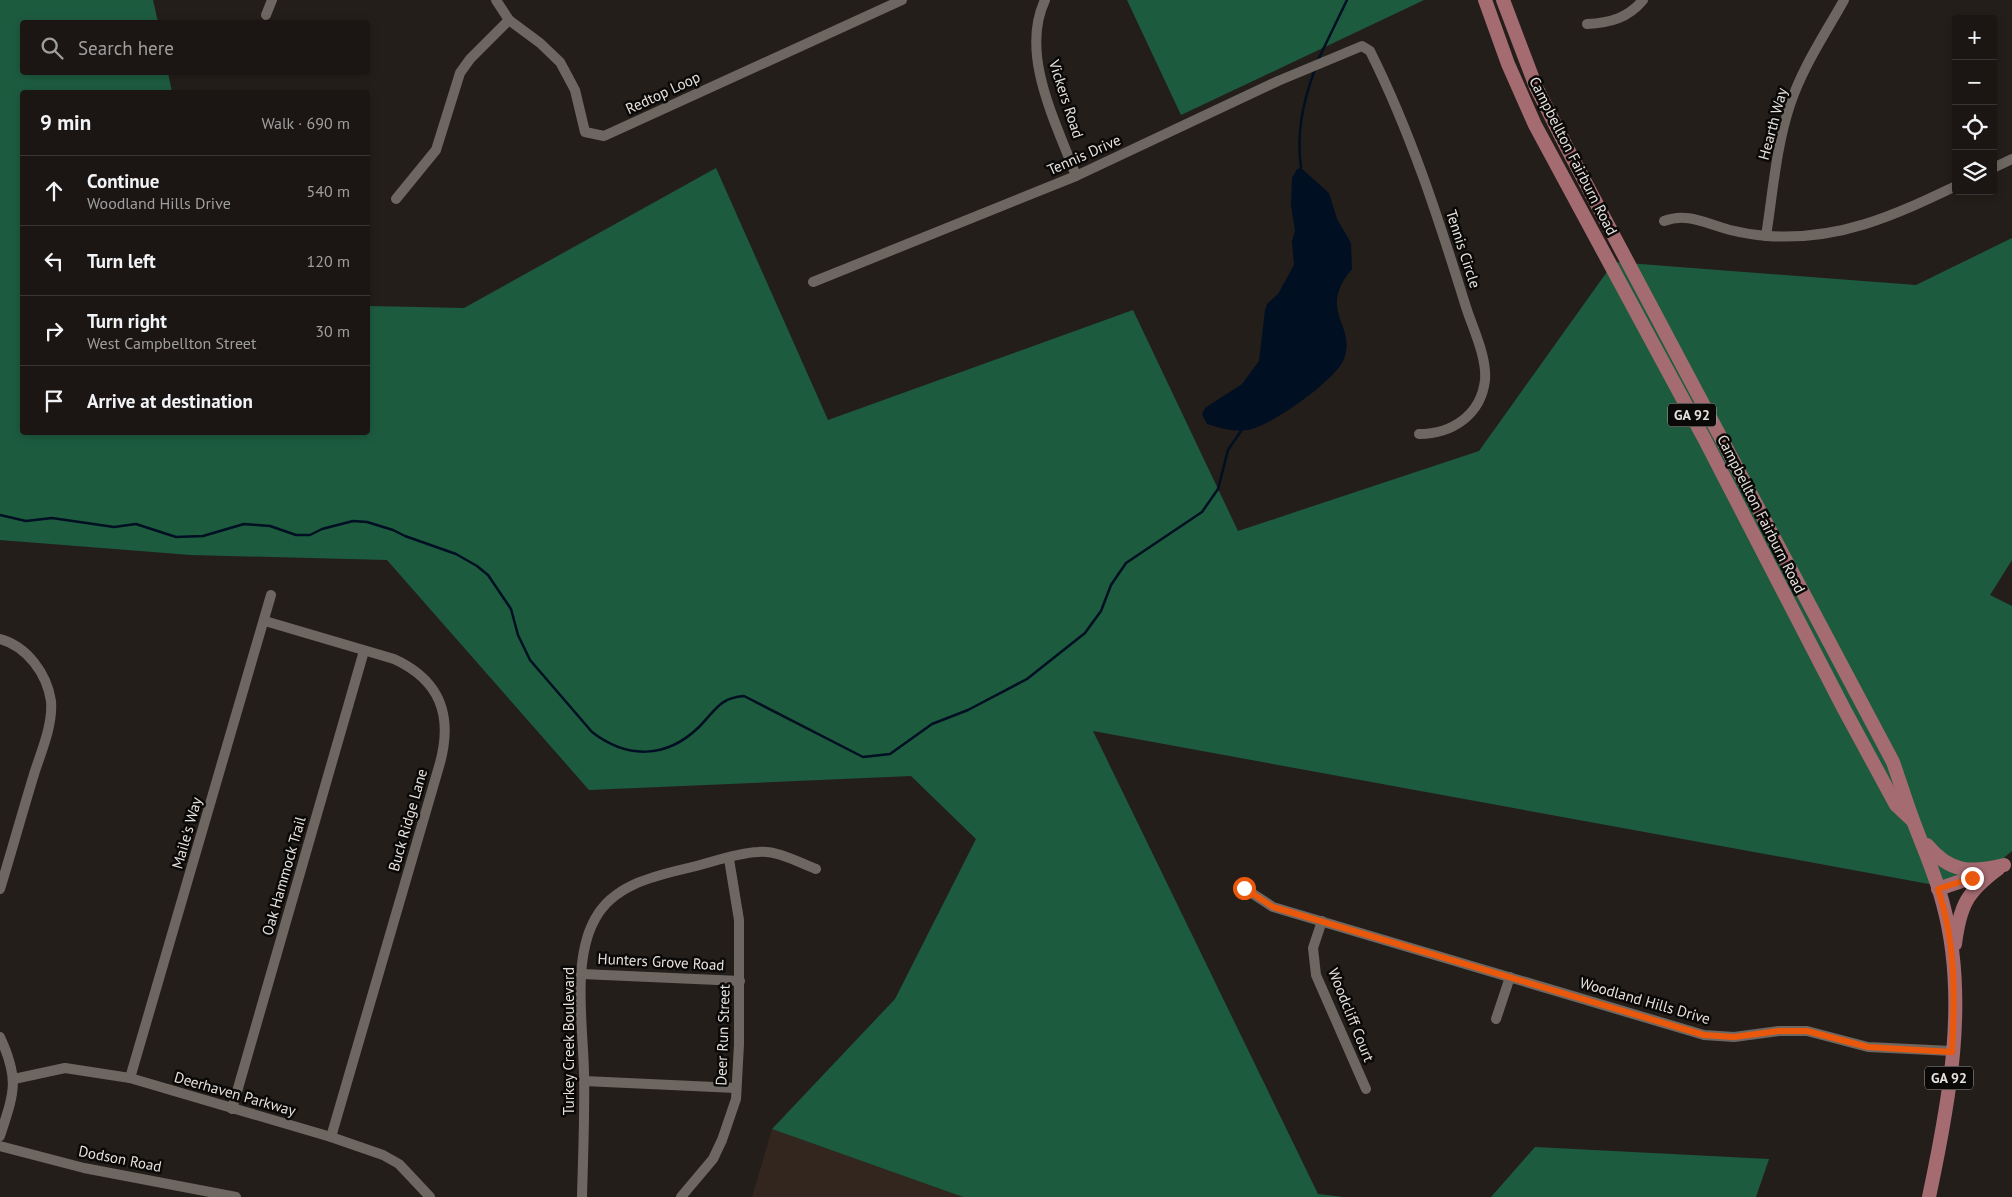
<!DOCTYPE html>
<html lang="en">
<head>
<meta charset="utf-8">
<style>
	:root { --surface:#1b1614; --page:#241f1d; --text:#f1f3f6; --muted:#a09fa0; --line:#393534 }
	body { margin:0; font-family:"PT Sans",sans-serif; background:var(--page); color:var(--text) }
	.controls { position:absolute; right:15px; top:15px; display:grid; overflow:hidden; border-radius:5px; box-shadow:0 2px 8px #0003 }
	.controls button { width:45px; height:45px; display:grid; place-items:center; padding:0; border:0; border-bottom:1px solid var(--line); background:var(--surface); color:var(--text); font:25px sans-serif }
	.stop { position:absolute; width:15px; height:15px; margin:-11px; border:4px solid #ea580c; border-radius:50%; background:#fff }
	.stop.end { background:#ea580c; border-color:#fff; box-shadow:0 1px 5px #0008 }
	.list { margin:0; padding:0; list-style:none }
	h2 { display:flex; justify-content:space-between; align-items:center; height:65px; margin:0; padding:0 20px; font-size:21px }
	h2 small { font-size:16px; font-weight:400; color:var(--muted) }
	.list li { display:grid; grid-template-columns:32px 1fr auto; gap:15px; align-items:center; box-sizing:border-box; height:70px; padding:0 20px; border-top:1px solid var(--line) }
	.list b { display:block; font-size:19px; white-space:nowrap }
	.list p { margin:0; font-size:16px; white-space:nowrap; color:var(--muted) }
	.list em { font-size:16px; font-style:normal; color:var(--muted) }
	.icon { flex:none; width:28px; height:28px; fill:none; stroke:currentColor; stroke-width:2; stroke-linecap:round; stroke-linejoin:round }
	.map { position:relative; flex:none; width:2012px; height:1197px; overflow:hidden }
	.search { position:absolute; background:var(--surface); box-shadow:0 2px 8px #0003; left:20px; top:20px; width:350px; height:55px; display:flex; align-items:center; gap:12px; box-sizing:border-box; padding:0 18px; border-radius:5px; color:var(--muted); font-size:19px }
	.panel { position:absolute; background:var(--surface); box-shadow:0 2px 8px #0003; left:20px; top:90px; width:350px; height:345px; border-radius:5px }
	.map>svg:first-child { display:block }
	.built { fill:#32261e }
	.forest { fill:#1d5b3f }
	.water { fill:#000f21 }
	.lines { fill:none; stroke-linecap:round; stroke-linejoin:round }
	.stream { stroke:#000f21; stroke-width:2.5 }
	.minor { stroke:#6e6761; stroke-width:10 }
	.major { stroke:#a46b71; stroke-width:14 }
	.route { stroke:#ea580c; stroke-width:6 }
	.labels { text-anchor:middle; stroke-width:5; stroke-linejoin:round; paint-order:stroke }
	.shield { fill:#0b0907; stroke:#a4a09e; stroke-width:1 }
	.shield-label { font-size:14px; font-weight:bold; fill:#e5e1de }
	.street-label { font-size:15px; fill:#e5e1de; stroke:#0b0907 }
</style>
</head>
<body>
<div class="map">
<svg width="2012" height="1197" viewBox="0 0 2012 1197">
	<rect width="100%" height="100%" fill="#241e1a"/>
	<path class="built" d="M772 1129 963 1197H752Z"/>
	<g class="forest">
		<path d="M0 0H153L158 22H22V72L168 73 172 92H22V432H368V306L464 308 716 168 828 420 1133 310 1238 531 1479 451 1614 262 1916 285 2012 238V560L1990 595 2012 606V851L1994 866 1929 884 1093 731 1318 1194 1344 1197H963L772 1129 895 999 976 839 911 776 589 790 387 560 191 555 0 540Z"/>
		<path d="M1127 0H1424L1181 115Z"/>
		<path d="M1535 1147 1769 1159 1756 1197H1491Z"/>
	</g>
	<path class="water" d="M1301 168 1329 193 1337 219 1351 243 1352 269C1316 312 1357 324 1344 359 1336 380 1270 427 1247 430 1232 432 1221 428 1207 424L1202 414 1205 408 1242 384 1259 361 1265 310 1267 304 1278 294 1294 265 1292 241 1295 231 1291 205 1292 178 1297 169Z"/>
	<g class="lines">
		<g class="stream">
			<path d="M1318 60 1347 0"/>
			<path d="M1301 168C1296 133 1303 102 1315 69"/>
			<path d="M0 515 26 521 52 518 114 527 136 524 176 537 203 536 244 524 270 526 296 535H310L322 529 353 521 367 522 393 530 405 536 456 554 477 566 488 575 511 609 518 635 530 660 592 732C627 759 666 759 699 727 716 710 719 698 744 696L863 757 890 754 932 724 968 710 1027 679 1085 633 1101 611 1111 585 1126 563 1202 512 1218 489 1228 450 1241 431"/>
		</g>
		<g class="minor">
			<path d="M496 0 509 20 540 43 560 62 575 90 585 132 604 136 902 0"/>
			<path d="M1045 0C1019 55 1057 124 1076 176"/>
			<path d="M266 15 272 0"/>
			<path d="M1587 24C1610 23 1628 18 1643 0"/>
			<path d="M1993 168 2012 159"/>
			<path d="M396 199 436 150 460 73 470 59 509 20"/>
			<path d="M1664 221C1688 212 1706 224 1730 230 1742 233 1755 235 1767 236 1839 241 1893 216 1956 186"/>
			<path d="M1766 236C1773 192 1776 147 1790 105 1802 68 1825 34 1844 0"/>
			<path d="M813 282 1076 176 1278 81 1362 46 1370 51C1411 133 1439 220 1466 307 1473 329 1487 357 1485 380 1481 415 1452 434 1419 434"/>
			<path d="M265 621 394 659C440 680 453 715 440 763L331 1137"/>
			<path d="M0 639C27 646 47 674 51 701 53 724 42 750 35 771 23 810 12 850 0 889"/>
			<path d="M1244 888 1273 907 1704 1035 1734 1037 1779 1031H1807L1868 1047 1952 1051"/>
			<path d="M1322 921 1313 948 1316 975 1366 1089"/>
			<path d="M582 974 740 981"/>
			<path d="M1496 1019 1510 977"/>
			<path d="M0 1037C20 1080 14 1093 0 1136"/>
			<path d="M130 1078 271 595"/>
			<path d="M14 1079 65 1068 130 1078 331 1137 383 1155 399 1164 430 1197"/>
			<path d="M584 1081 736 1088"/>
			<path d="M232 1109 364 651"/>
			<path d="M0 1146 84 1168 236 1197"/>
			<path d="M582 1197C583 1155 585 1114 584 1072 583 1026 572 960 595 919 613 885 654 876 688 868 710 863 735 853 758 852 777 850 798 862 816 869"/>
			<path d="M681 1197 713 1159 722 1140 736 1099 739 1044V920L729 859"/>
		</g>
		<g class="major">
			<path d="M1485 0 1508 64 1535 125 1705 440 1844 709 1896 805 1912 820"/>
			<path d="M1503 0 1536 87 1566 146 1893 762C1900 782 1906 802 1914 823 1924 850 1936 876 1943 904 1969 999 1949 1103 1929 1197"/>
			<path d="M1927 845C1950 873 1971 873 2004 865"/>
			<path d="M1938 889 1985 873"/>
			<path d="M1955 944C1960 905 1967 892 1998 869"/>
		</g>
	</g>
	<g class="lines">
		<path class="route" d="M1244 888 1273 907 1704 1035 1734 1037 1779 1031H1807L1868 1047 1952 1052C1955 996 1956 943 1938 889L1972 878"/>
	</g>
	<g class="labels">
		<g class="shield">
			<rect x="1668" y="403.5" width="48" height="23" rx="4"/>
			<rect x="1925" y="1066.5" width="48" height="23" rx="4"/>
		</g>
		<g class="shield-label">
			<text x="1692" y="420">GA 92</text>
			<text x="1949" y="1083">GA 92</text>
		</g>
		<g class="street-label">
			<text transform="translate(663 93) rotate(-25)" y="5">Redtop Loop</text>
			<text transform="translate(1066 99) rotate(72)" y="5">Vickers Road</text>
			<text transform="translate(1773 124) rotate(-75)" y="5">Hearth Way</text>
			<text transform="translate(1084 155) rotate(-24)" y="5">Tennis Drive</text>
			<text transform="translate(1573 156) rotate(63)" y="5">Campbellton Fairburn Road</text>
			<text transform="translate(1463 249) rotate(72)" y="5">Tennis Circle</text>
			<text transform="translate(1761 514) rotate(63)" y="5">Campbellton Fairburn Road</text>
			<text transform="translate(408 820) rotate(-74)" y="5">Buck Ridge Lane</text>
			<text transform="translate(187 833) rotate(-74)" y="5">Maile's Way</text>
			<text transform="translate(284 876) rotate(-74)" y="5">Oak Hammock Trail</text>
			<text transform="translate(661 962) rotate(3)" y="5">Hunters Grove Road</text>
			<text transform="translate(1645 1001) rotate(16)" y="5">Woodland Hills Drive</text>
			<text transform="translate(1351 1015) rotate(68)" y="5">Woodcliff Court</text>
			<text transform="translate(723 1035) rotate(-88)" y="5">Deer Run Street</text>
			<text transform="translate(569 1041) rotate(-90)" y="5">Turkey Creek Boulevard</text>
			<text transform="translate(235 1094) rotate(16)" y="5">Deerhaven Parkway</text>
			<text transform="translate(120 1159) rotate(11)" y="5">Dodson Road</text>
		</g>
	</g>
</svg>
<div class="controls">
<button>+</button>
<button>−</button>
<button><svg class="icon" aria-label="locate" viewBox="0 0 24 24"><circle cx="12" cy="12" r="6"/><path d="M12 2v4M12 18v4M2 12h4M18 12h4"/></svg></button>
<button><svg class="icon" aria-label="layers" viewBox="0 0 24 24"><path d="M12 4l9 5-9 5-9-5zM3 14l9 5 9-5"/></svg></button>
</div>
<div class="stop" style="left:1244px;top:888px"></div>
<div class="stop end" style="left:1972px;top:878px"></div>
<div class="search"><svg class="icon" aria-label="search" viewBox="0 0 24 24"><circle cx="10" cy="10" r="6"/><path d="M15 15l6 6"/></svg>Search here</div>
<section class="panel">
<h2>9 min<small>Walk · 690 m</small></h2>
<ul class="list">
<li><svg class="icon" aria-label="ahead" viewBox="0 0 24 24"><path d="M12 20V5M6 11l6-6 6 6"/></svg><div><b>Continue</b><p>Woodland Hills Drive</p></div><em>540 m</em></li>
<li><svg class="icon" aria-label="left" viewBox="0 0 24 24"><path d="M17 20v-9H6M10 6l-5 5 5 5"/></svg><div><b>Turn left</b></div><em>120 m</em></li>
<li><svg class="icon" aria-label="right" viewBox="0 0 24 24"><path d="M7 20v-9h11M14 6l5 5-5 5"/></svg><div><b>Turn right</b><p>West Campbellton Street</p></div><em>30 m</em></li>
<li><svg class="icon" aria-label="arrive" viewBox="0 0 24 24"><path d="M6 21V4h12l-3 4 3 4H6"/></svg><div><b>Arrive at destination</b></div></li>
</ul>
</section>
</div>
</body>
</html>
